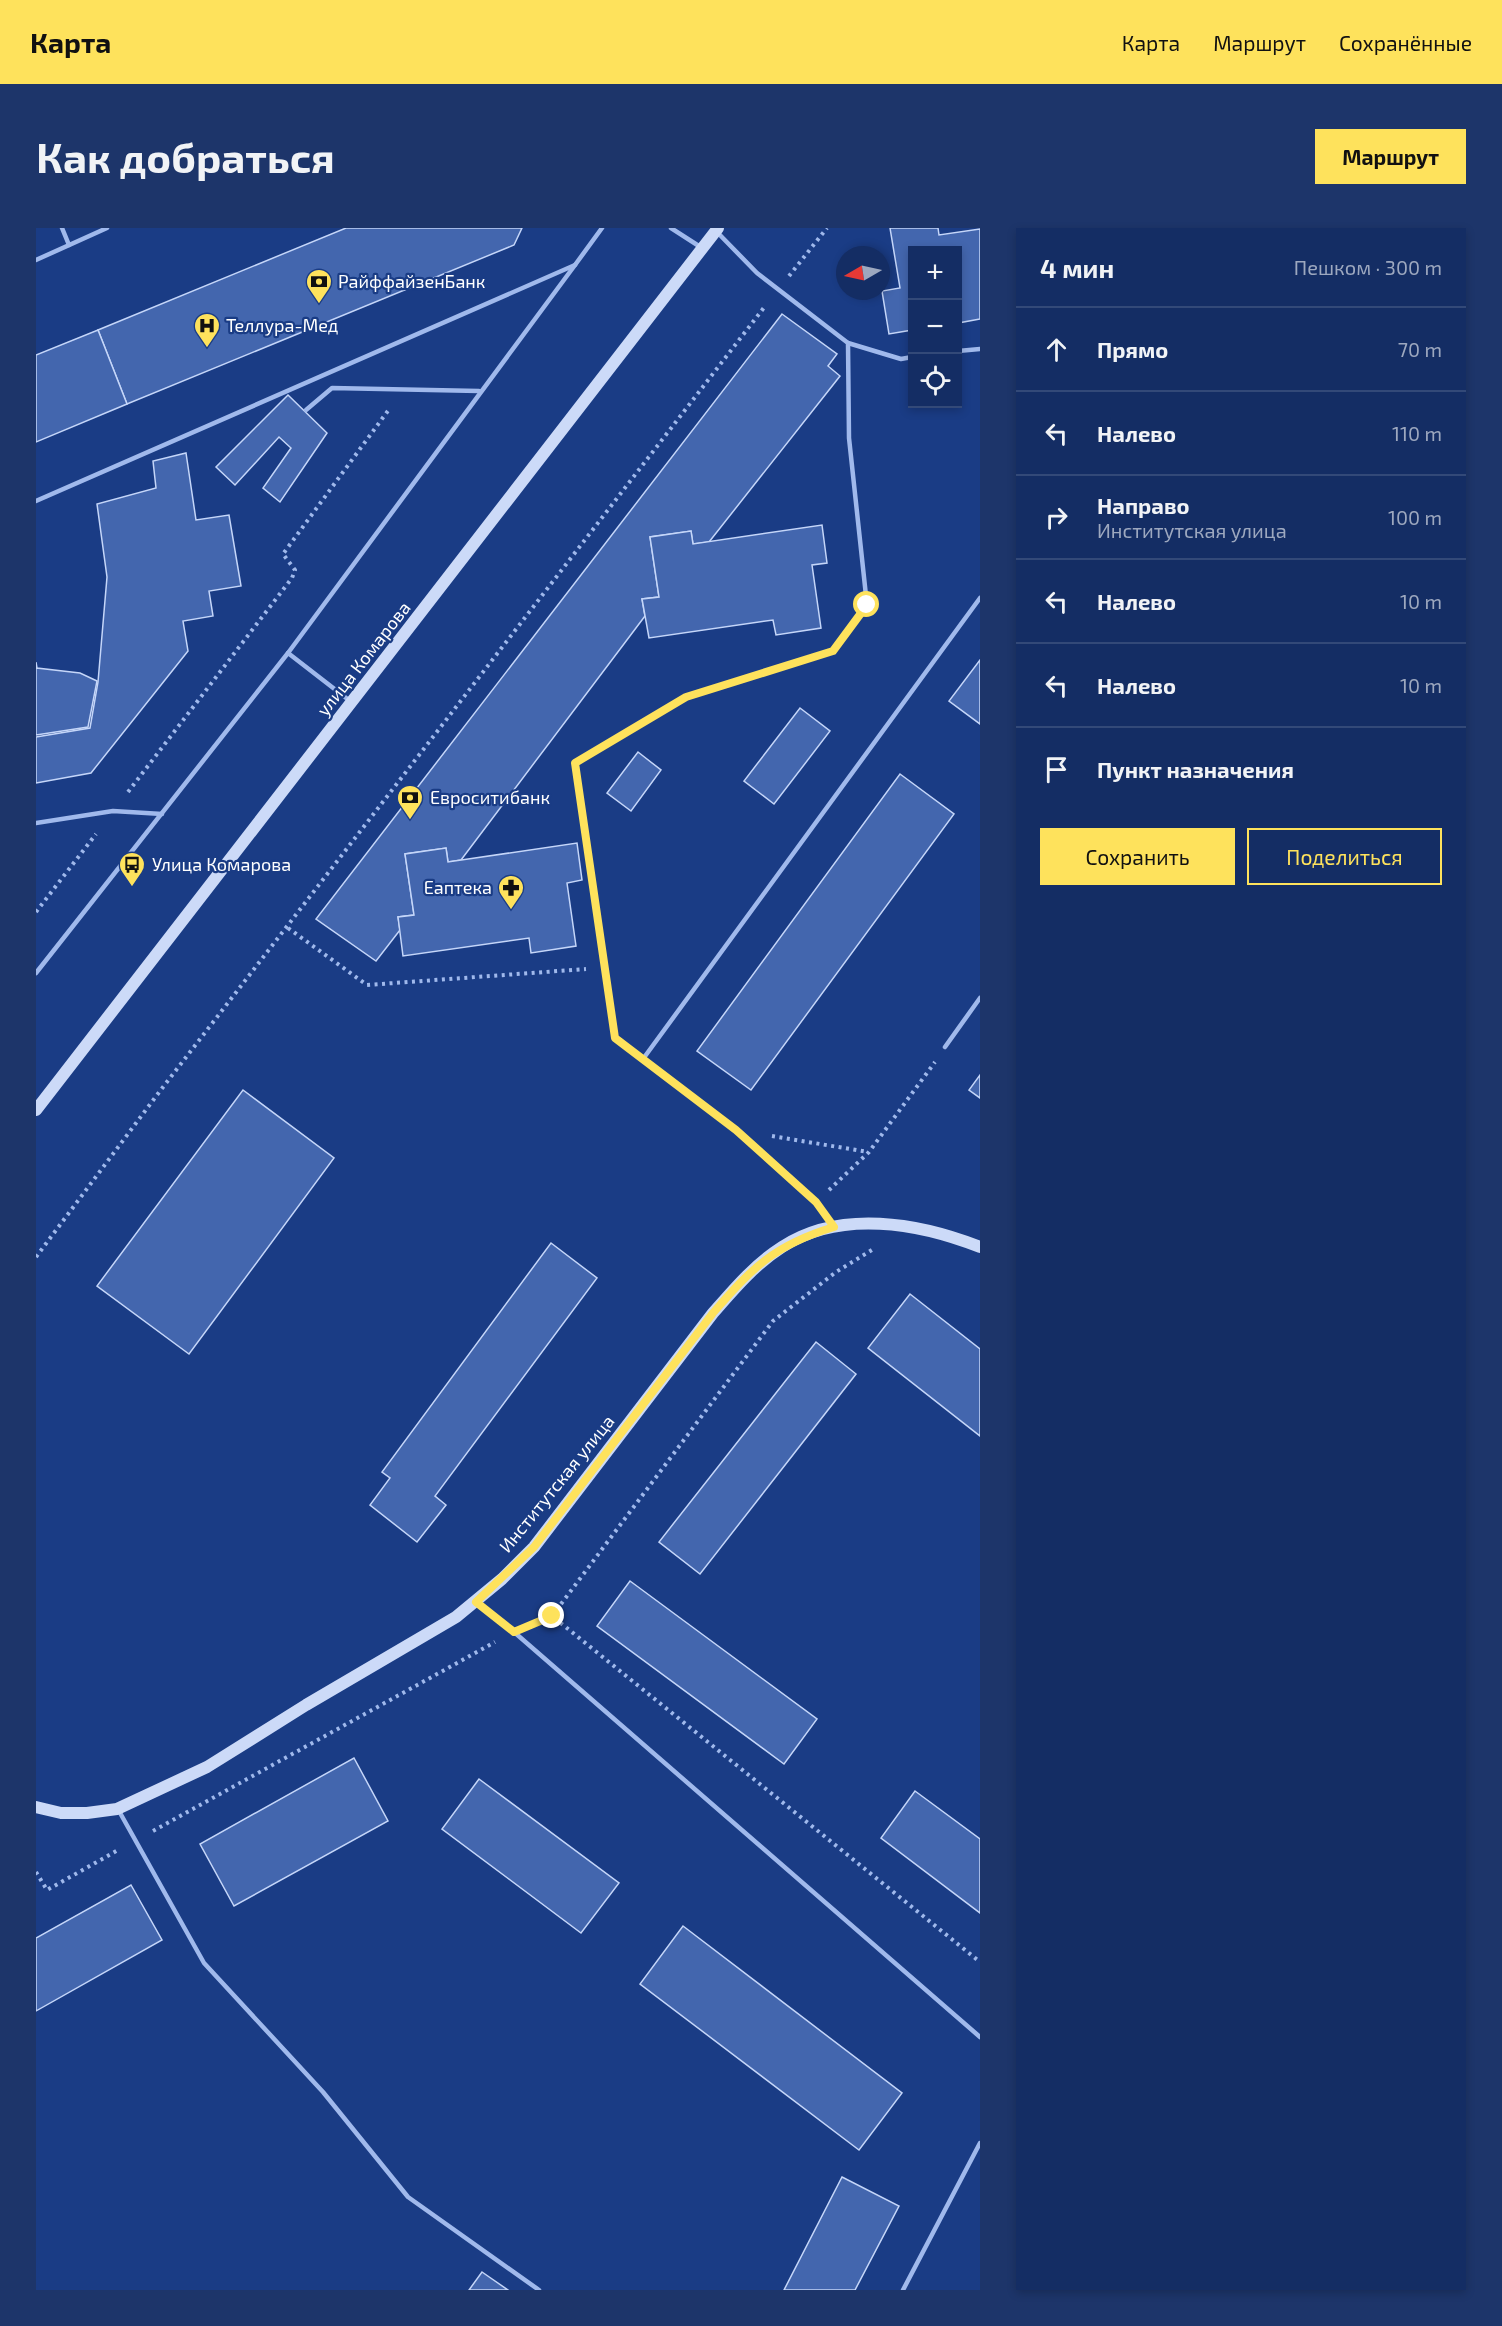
<!DOCTYPE html>
<html lang="ru">
<head>
<meta charset="utf-8">
<style>
	:root { --surface:#142d64; --page:#1d356a; --text:#f1f3f6; --muted:#9da8bf; --line:#334978; --accent:#fee25c }
	body { margin:0; font-family:"Exo 2",sans-serif; background:var(--page); color:var(--text) }
	.controls { position:absolute; right:18px; top:18px; display:grid; overflow:hidden; border-radius:0px; box-shadow:0 3px 9px #0003 }
	.controls button { width:54px; height:54px; display:grid; place-items:center; padding:0; border:0; border-bottom:2px solid var(--line); background:var(--surface); color:var(--text); font:30px sans-serif }
	.compass { position:absolute; left:800px; top:18px; width:54px; height:54px; border-radius:50%; background:var(--surface); box-shadow:0 3px 9px #0003; rotate:261deg }
	.stop { position:absolute; width:18px; height:18px; margin:-14px; border:4px solid #fee25c; border-radius:50%; background:#fff }
	.stop.end { background:#fee25c; border-color:#fff; box-shadow:0 2px 6px #0008 }
	.list { margin:0; padding:0; list-style:none }
	h2 { display:flex; justify-content:space-between; align-items:center; height:78px; margin:0; padding:0 24px; font-size:26px }
	h2 small { font-size:20px; font-weight:400; color:var(--muted) }
	.list li { display:grid; grid-template-columns:39px 1fr auto; gap:18px; align-items:center; box-sizing:border-box; height:84px; padding:0 24px; border-top:2px solid var(--line) }
	.list b { display:block; font-size:22px; white-space:nowrap }
	.list p { margin:0; font-size:20px; white-space:nowrap; color:var(--muted) }
	.list em { font-size:20px; font-style:normal; color:var(--muted) }
	.actions { display:flex; gap:12px; padding:18px 24px }
	.actions a { flex:1; padding:14px 0; border:2px solid var(--accent); border-radius:0px; text-align:center; font-size:21px; color:var(--accent) }
	.actions .main { background:var(--accent); color:#111 }
	.icon { flex:none; width:33px; height:33px; fill:none; stroke:currentColor; stroke-width:2; stroke-linecap:round; stroke-linejoin:round }
	.map { position:relative; flex:none; width:944px; height:2062px; overflow:hidden; border-radius:0px }
	header { display:flex; align-items:center; gap:36px; box-sizing:border-box; height:84px; padding:0 30px; background:var(--accent); color:#111 }
	header strong { font-size:28px }
	nav { display:flex; gap:33px; margin-inline-start:auto; font-size:21px }
	.intro { display:flex; align-items:center; justify-content:space-between; box-sizing:border-box; height:144px; padding:0 36px }
	h1 { margin:0; font-size:42px }
	.button { padding:15px 27px; border-radius:0px; background:var(--accent); color:#111; font-size:21px; font-weight:700 }
	main { display:flex; gap:36px; padding:0 36px }
	aside { flex:1; background:var(--surface); border-radius:0px; box-shadow:0 3px 9px #0003 }
	.map>svg:first-child { display:block }
	.building { fill:#4366ae; stroke:#c5d6f9; stroke-width:1.5 }
	.lines { fill:none; stroke-linecap:round; stroke-linejoin:round }
	.path { stroke:#a0b9ec; stroke-width:4; stroke-dasharray:3 4.5; stroke-linecap:butt }
	.lane { stroke:#a0b9ec; stroke-width:4.5 }
	.secondary { stroke:#ccdaf8; stroke-width:12 }
	.route { stroke:#fee25c; stroke-width:8 }
	.labels { text-anchor:middle; stroke-width:4.5; stroke-linejoin:round; paint-order:stroke }
	.poi-label { font-size:18px; fill:#fff; stroke:#1a3c85; text-anchor:start }
	.street-label { font-size:18px; fill:#fff; stroke:#1a3c85 }
</style>
</head>
<body>
<header>
<strong>Карта</strong>
<nav><a>Карта</a><a>Маршрут</a><a>Сохранённые</a></nav>
</header>
<div class="intro"><h1>Как добраться</h1><a class="button">Маршрут</a></div>
<main>
<div class="map">
<svg width="944" height="2062" viewBox="0 0 944 2062">
	<rect width="100%" height="100%" fill="#1a3c85"/>
	<g class="building">
		<path d="M310 0H486L478 17 91 176 62 102Z"/>
		<path d="M854 0H902L903 7 944 1V91L922 95V22H876V102L853 106 846 63 864 60Z"/>
		<path d="M746 86 801 126 792 138 804 148 673 314 657 316 655 303 614 309 623 369 606 371 609 388 425 632 412 634 410 620 369 626 378 687 362 689 364 702 340 733 280 691Z"/>
		<path d="M62 102 91 176 0 214V127Z"/>
		<path d="M252 167 291 205 244 274 227 260 255 220 243 209 199 257 180 239Z"/>
		<path d="M150 225 160 292 193 287 205 358 173 363 177 388 147 393 152 423 55 545 0 555V509L54 500 62 454 71 349 61 276 120 260 117 233Z"/>
		<path d="M786 297 791 335 776 337 785 400 740 407 737 392 613 410 606 371 623 369 614 309 655 303 657 316Z"/>
		<path d="M944 432V496L913 473Z"/>
		<path d="M0 434 1 440 44 445 61 453 52 499 0 507Z"/>
		<path d="M764 480 794 503 738 576 708 553Z"/>
		<path d="M602 524 625 542 595 583 571 565Z"/>
		<path d="M864 546 918 586 715 862 661 823Z"/>
		<path d="M541 615 546 652 531 655 540 718 495 725 493 710 367 728 362 689 378 687 369 626 410 620 412 634Z"/>
		<path d="M944 847V870L933 862Z"/>
		<path d="M207 862 298 930 153 1126 61 1058Z"/>
		<path d="M515 1015 561 1050 399 1268 410 1277 381 1314 334 1277 354 1250 346 1244Z"/>
		<path d="M874 1066 944 1121V1208L832 1120Z"/>
		<path d="M780 1114 820 1146 664 1346 623 1314Z"/>
		<path d="M594 1353 781 1491 748 1536 561 1398Z"/>
		<path d="M318 1530 352 1593 198 1678 164 1616Z"/>
		<path d="M443 1551 583 1655 545 1705 406 1601Z"/>
		<path d="M879 1563 944 1611V1685L845 1610Z"/>
		<path d="M95 1657 126 1712 0 1783V1710Z"/>
		<path d="M647 1698 866 1865 823 1922 604 1756Z"/>
		<path d="M806 1949 863 1978 819 2062H748Z"/>
		<path d="M446 2044 472 2062H433Z"/>
	</g>
	<g class="lines">
		<g class="path">
			<path d="M753 48 791 0"/>
			<path d="M92 564 256 350 259 342 247 326 354 180"/>
			<path d="M0 684 60 606"/>
			<path d="M252 700 331 757 550 741"/>
			<path d="M736 908 832 924"/>
			<path d="M793 962 833 924 899 834"/>
			<path d="M0 1029 124 863 730 77"/>
			<path d="M516 1388 737 1093 800 1044 839 1020"/>
			<path d="M498 1395 516 1388 944 1734"/>
			<path d="M117 1603 459 1414"/>
			<path d="M0 1644 11 1662 84 1621"/>
		</g>
		<g class="lane">
			<path d="M26 0 33 17"/>
			<path d="M635 0 666 20"/>
			<path d="M681 4 721 45 812 115 813 210 831 377 797 423 650 469 539 535 579 810 700 902 780 974 796 997"/>
			<path d="M0 32 71 0"/>
			<path d="M812 115 865 131 876 129"/>
			<path d="M922 123 944 121"/>
			<path d="M270 182 296 160 443 163"/>
			<path d="M0 273 539 37 566 0"/>
			<path d="M252 425 314 473"/>
			<path d="M0 595 77 583 126 586"/>
			<path d="M0 745 252 425 539 37"/>
			<path d="M909 819 944 770"/>
			<path d="M607 831 944 370"/>
			<path d="M440 1374 478 1404 944 1809"/>
			<path d="M83 1583 168 1735 287 1864 372 1969 503 2062"/>
			<path d="M867 2062 944 1915"/>
		</g>
		<g class="secondary">
			<path d="M0 882 682 0"/>
			<path d="M0 1579 25 1585H51L81 1581 171 1539 270 1477 420 1389 466 1351 498 1319 677 1085C698 1061 718 1037 746 1019 804 981 883 995 944 1019"/>
		</g>
	</g>
	<g class="lines">
		<path class="route" d="M516 1388 478 1404 440 1374 498 1319 677 1085C716 1040 738 1017 798 999L780 974 700 902 579 810 539 535 650 469 797 423 831 377"/>
	</g>
	<defs>
		<symbol id="bank-pin" viewBox="-11 -11 22 30"><path d="M0 17L-7.5 6A9.5 9.5 0 1 1 7.5 6Z" fill="#fee25c" stroke="#1a3c85"/><path d="M-6-4H6V4H-6ZM0-2.3a2.3 2.3 0 1 0 0 4.6a2.3 2.3 0 1 0 0-4.6Z" fill="#111"/></symbol>
		<symbol id="hospital-pin" viewBox="-11 -11 22 30"><path d="M0 17L-7.5 6A9.5 9.5 0 1 1 7.5 6Z" fill="#fee25c" stroke="#1a3c85"/><path d="M-5-5h3v3.5h4V-5h3V5h-3V1.5h-4V5h-3Z" fill="#111"/></symbol>
		<symbol id="bus-pin" viewBox="-11 -11 22 30"><path d="M0 17L-7.5 6A9.5 9.5 0 1 1 7.5 6Z" fill="#fee25c" stroke="#1a3c85"/><path d="M-5-6H5V4H4V6H2V4H-2V6H-4V4H-5ZM-3.5-4V0h7V-4ZM-3.5 1.2v1.5H-2V1.2ZM2 1.2v1.5H3.5V1.2Z" fill="#111"/></symbol>
		<symbol id="pharmacy-pin" viewBox="-11 -11 22 30"><path d="M0 17L-7.5 6A9.5 9.5 0 1 1 7.5 6Z" fill="#fee25c" stroke="#1a3c85"/><path d="M-2-6h4v4h4v4h-4v4h-4v-4h-4v-4h4Z" fill="#111"/></symbol>
	</defs>
	<g fill-rule="evenodd">
		<use href="#bank-pin" x="268" y="39" width="30" height="40"/>
		<use href="#hospital-pin" x="156" y="83" width="30" height="40"/>
		<use href="#bank-pin" x="359" y="555" width="30" height="40"/>
		<use href="#bus-pin" x="81" y="622" width="30" height="40"/>
		<use href="#pharmacy-pin" x="460" y="645" width="30" height="40"/>
	</g>
	<g class="labels">
		<g class="poi-label">
			<text x="302" y="60">РайффайзенБанк</text>
			<text x="190" y="104">Теллура-Мед</text>
			<text x="394" y="576">Евроситибанк</text>
			<text x="116" y="643">Улица Комарова</text>
			<text x="456" y="666" text-anchor="end">Еаптека</text>
		</g>
		<g class="street-label">
			<text transform="translate(328 431) rotate(-52)" y="6">улица Комарова</text>
			<text transform="translate(521 1256) rotate(-51)" y="6">Институтская улица</text>
		</g>
	</g>
</svg>
<div class="controls">
<button>+</button>
<button>−</button>
<button><svg class="icon" aria-label="locate" viewBox="0 0 24 24"><circle cx="12" cy="12" r="6"/><path d="M12 2v4M12 18v4M2 12h4M18 12h4"/></svg></button>
</div>
<svg class="compass" viewBox="-18 -18 36 36"><path d="M0-13l5 13h-10z" fill="#e53935"/><path d="M0 13l5-13h-10z" fill="#9da8bf"/></svg>
<div class="stop" style="left:831px;top:377px"></div>
<div class="stop end" style="left:516px;top:1388px"></div>
</div>
<aside>
<h2>4 мин<small>Пешком · 300 m</small></h2>
<ul class="list">
<li><svg class="icon" aria-label="ahead" viewBox="0 0 24 24"><path d="M12 20V5M6 11l6-6 6 6"/></svg><div><b>Прямо</b></div><em>70 m</em></li>
<li><svg class="icon" aria-label="left" viewBox="0 0 24 24"><path d="M17 20v-9H6M10 6l-5 5 5 5"/></svg><div><b>Налево</b></div><em>110 m</em></li>
<li><svg class="icon" aria-label="right" viewBox="0 0 24 24"><path d="M7 20v-9h11M14 6l5 5-5 5"/></svg><div><b>Направо</b><p>Институтская улица</p></div><em>100 m</em></li>
<li><svg class="icon" aria-label="left" viewBox="0 0 24 24"><path d="M17 20v-9H6M10 6l-5 5 5 5"/></svg><div><b>Налево</b></div><em>10 m</em></li>
<li><svg class="icon" aria-label="left" viewBox="0 0 24 24"><path d="M17 20v-9H6M10 6l-5 5 5 5"/></svg><div><b>Налево</b></div><em>10 m</em></li>
<li><svg class="icon" aria-label="arrive" viewBox="0 0 24 24"><path d="M6 21V4h12l-3 4 3 4H6"/></svg><div><b>Пункт назначения</b></div></li>
</ul>
<div class="actions"><a class="main">Сохранить</a><a>Поделиться</a></div>
</aside>
</main>
</body>
</html>
